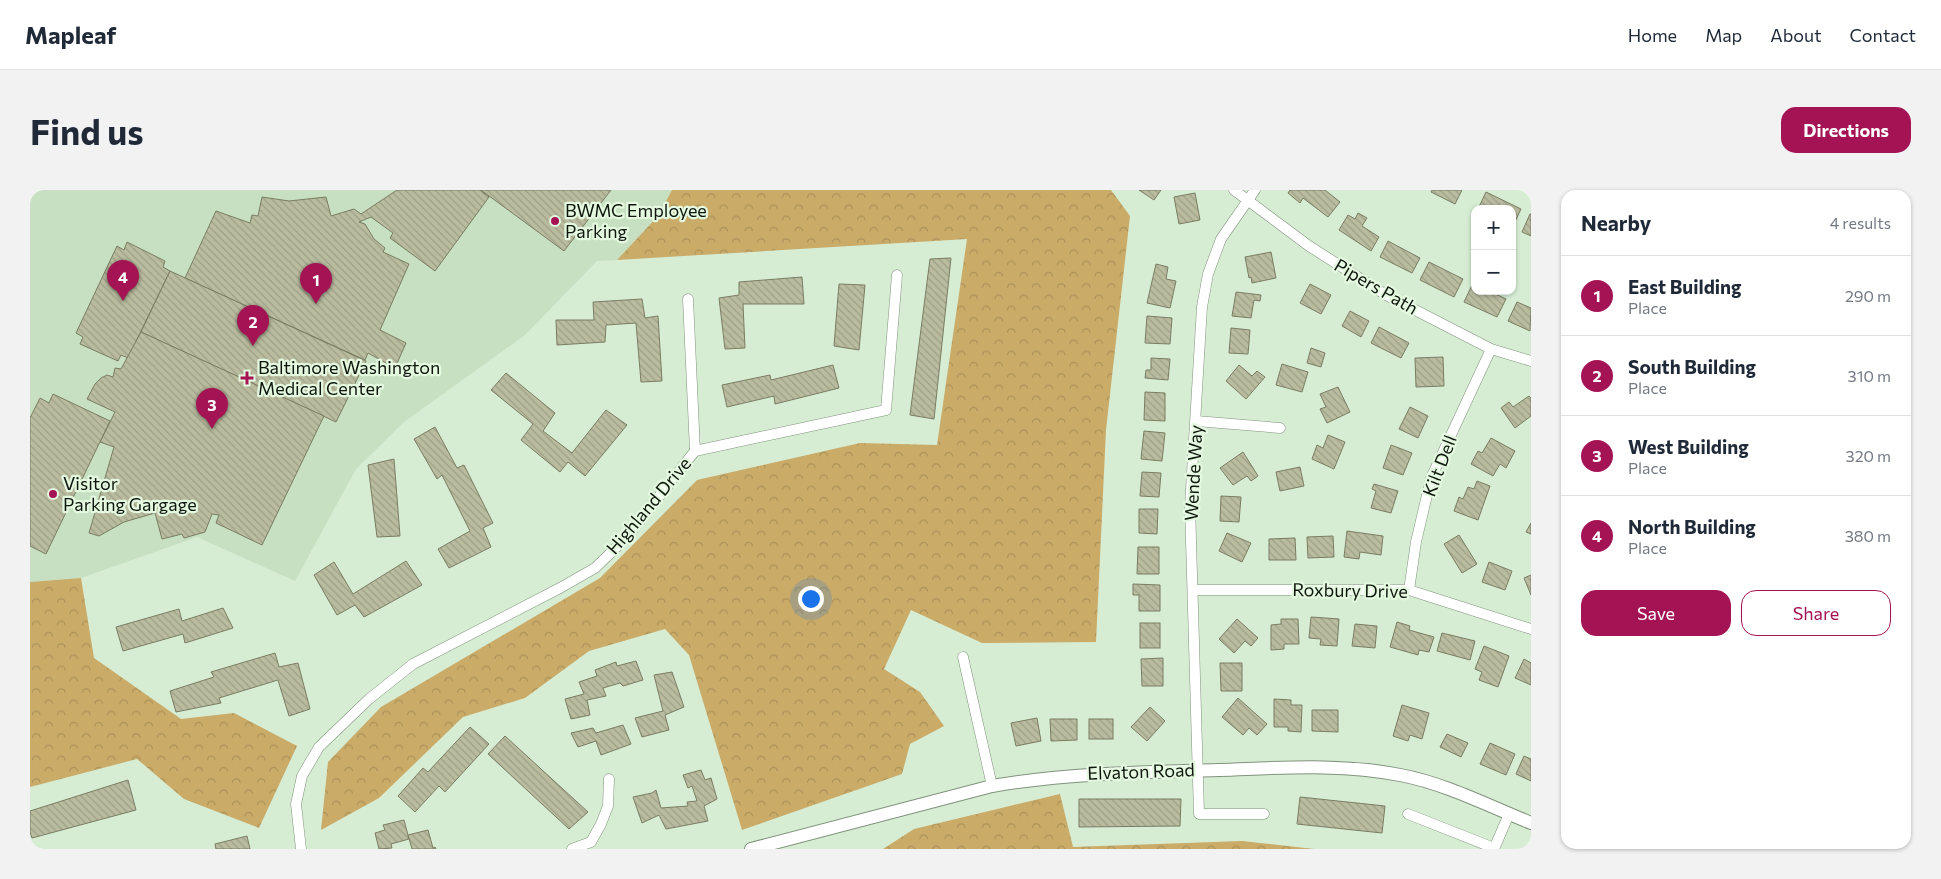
<!DOCTYPE html>
<html lang="en">
<head>
<meta charset="utf-8">
<style>
	:root { --surface:#fff; --page:#f2f2f3; --text:#1f2937; --muted:#747a83; --line:#e0e1e3; --accent:#a41353 }
	body { margin:0; font-family:Commissioner,sans-serif; background:var(--page); color:var(--text) }
	.controls { position:absolute; right:15px; top:15px; display:grid; overflow:hidden; border-radius:10px; box-shadow:0 1px 4px #0004 }
	.controls button { width:45px; height:45px; display:grid; place-items:center; padding:0; border:0; border-bottom:1px solid var(--line); background:var(--surface); color:var(--text); font:25px sans-serif }
	.you { position:absolute; left:780px; top:408px; width:18px; height:18px; margin:-12px; border:4px solid #fff; border-radius:50%; background:#1a73e8; box-shadow:0 0 0 8px #1a73e833 }
	.badge { display:grid; place-items:center; width:32px; height:32px; border-radius:50%; background:var(--accent); color:#fff; font-size:16px; font-weight:700 }
	.pin { position:absolute; translate:-50% -41px; filter:drop-shadow(0 1px 2px #0008) }
	.pin::after { content:''; position:absolute; top:26px; width:18px; height:15px; background:inherit; clip-path:polygon(0 0,100% 0,50% 100%) }
	.list { margin:0; padding:0; list-style:none }
	h2 { display:flex; justify-content:space-between; align-items:center; height:65px; margin:0; padding:0 20px; font-size:21px }
	h2 small { font-size:16px; font-weight:400; color:var(--muted) }
	.list li { display:grid; grid-template-columns:32px 1fr auto; gap:15px; align-items:center; box-sizing:border-box; height:80px; padding:0 20px; border-top:1px solid var(--line) }
	.list b { display:block; font-size:19px; white-space:nowrap }
	.list p { margin:0; font-size:16px; white-space:nowrap; color:var(--muted) }
	.list em { font-size:16px; font-style:normal; color:var(--muted) }
	.actions { display:flex; gap:10px; padding:15px 20px }
	.actions a { flex:1; padding:11px 0; border:1px solid var(--accent); border-radius:15px; text-align:center; font-size:18px; color:var(--accent) }
	.actions .main { background:var(--accent); color:#fff }
	.map { position:relative; flex:none; width:1501px; height:659px; overflow:hidden; border-radius:15px }
	header { display:flex; align-items:center; gap:30px; box-sizing:border-box; height:70px; padding:0 25px; background:var(--surface); border-bottom:1px solid var(--line) }
	header strong { font-size:24px }
	nav { display:flex; gap:28px; margin-inline-start:auto; font-size:18px }
	.intro { display:flex; align-items:center; justify-content:space-between; box-sizing:border-box; height:120px; padding:0 30px }
	h1 { margin:0; font-size:35px }
	.button { padding:12px 22px; border-radius:15px; background:var(--accent); color:#fff; font-size:18px; font-weight:700 }
	main { display:flex; gap:30px; padding:0 30px }
	aside { flex:1; background:var(--surface); border-radius:15px; box-shadow:0 1px 4px #0004 }
	.map>svg:first-child { display:block }
	.built { fill:#c6e0c1 }
	.forest { fill:url(#forest-crowns) }
	.building { fill:url(#building-back-hatch); stroke:#7a7d62 }
	.lines { fill:none; stroke-linecap:round; stroke-linejoin:round }
	.minor-casing { stroke:#80937d; stroke-width:11 }
	.tertiary-casing { stroke:#80937d; stroke-width:14 }
	.minor { stroke:#fff; stroke-width:10 }
	.tertiary { stroke:#fff; stroke-width:12 }
	.poi-dot { fill:#a41353; stroke:#e4f9e0; stroke-width:2 }
	.labels { text-anchor:middle; stroke-width:4.5; stroke-linejoin:round; paint-order:stroke }
	.poi-label { font-size:18px; fill:#0f160d; stroke:#e4f9e0; text-anchor:start }
	.street-label { font-size:18px; fill:#0f160d; stroke:#e4f9e0 }
</style>
</head>
<body>
<header>
<strong>Mapleaf</strong>
<nav><a>Home</a><a>Map</a><a>About</a><a>Contact</a></nav>
</header>
<div class="intro"><h1>Find us</h1><a class="button">Directions</a></div>
<main>
<div class="map">
<svg width="1501" height="659" viewBox="0 0 1501 659">
	<defs>
		<pattern id="forest-crowns" width="20" height="18" patternUnits="userSpaceOnUse" patternTransform="scale(1.25)"><rect width="20" height="18" fill="#caab68"/><path d="M2 6a3 3 0 1 1 6 0M12 15a3 3 0 1 1 6 0" fill="none" stroke="#ac9259"/></pattern>
		<pattern id="building-back-hatch" width="6" height="6" patternUnits="userSpaceOnUse" patternTransform="scale(1.25)"><rect width="6" height="6" fill="#b9bc9f"/><path d="M-1 5l2 2M0 0l6 6M5-1l2 2" fill="none" stroke="#9ea188"/></pattern>
	</defs>
	<rect width="100%" height="100%" fill="#d6ecd3"/>
	<path class="built" d="M9 0H642L628 26 587 70 567 71 495 145 374 232 326 279 265 391 167 347 51 388 0 392V8Z"/>
	<g class="forest">
		<path d="M642 0H1081L1100 26 1076 240 1066 452 952 453 881 420 854 479 890 502 914 536 880 554 872 584 712 640 659 465 635 439 559 461 495 508 433 527 349 608 291 640 298 572 351 517 570 388 667 290 830 253 907 255 937 49 587 70 628 26Z"/>
		<path d="M51 388 64 468 151 529 204 523 267 556 229 638 154 609 107 569 0 597V392Z"/>
		<path d="M1030 604 1043 657 1212 651 1284 659H853L884 639Z"/>
	</g>
	<g class="building">
		<path d="M367 0H450L459 7 405 81 360 48 363 43 341 27 329 32 335 34 344 49 355 58 353 62 379 74 350 140 376 153 365 178 338 163 335 170 155 88 186 21 220 33 222 25 228 26 232 7 259 11 296 7 301 26 324 19 331 24Z"/>
		<path d="M451 0H581L534 61Z"/>
		<path d="M1109 0H1131L1124 10Z"/>
		<path d="M1260 0H1295L1310 12 1298 27 1273 8 1270 13 1258 3Z"/>
		<path d="M1402 0H1432L1425 14 1401 2Z"/>
		<path d="M1456 2 1491 19 1483 36 1482 19H1448Z"/>
		<path d="M1165 3 1170 30 1149 34 1144 7Z"/>
		<path d="M1328 23 1337 28 1332 36 1349 47 1341 61 1309 40 1318 25 1325 29Z"/>
		<path d="M1500 24H1501V46L1492 42Z"/>
		<path d="M1358 51 1390 68 1382 83 1350 67Z"/>
		<path d="M97 52 135 71 133 77 140 81 98 168 91 165 88 171 50 154 53 147 46 143 87 56 94 60Z"/>
		<path d="M1241 62 1246 88 1222 93 1221 87 1219 88 1215 67Z"/>
		<path d="M921 68 904 229 880 225 900 69Z"/>
		<path d="M1399 72 1433 89 1424 107 1390 90Z"/>
		<path d="M1126 74 1138 77 1136 89 1146 91 1140 118 1117 113Z"/>
		<path d="M140 81 336 171 306 232 111 142Z"/>
		<path d="M772 87 774 114H713L715 158 695 159 689 108 709 105V92Z"/>
		<path d="M1443 93 1445 94V101H1459L1476 109 1467 127 1434 112Z"/>
		<path d="M809 94 835 95 829 160 804 156Z"/>
		<path d="M1280 94 1301 105 1291 124 1270 113Z"/>
		<path d="M1206 102 1231 105 1230 111 1224 110 1221 128 1202 126Z"/>
		<path d="M612 109 615 128 628 126 632 191 611 192 606 133 576 135 575 152 527 155 526 130H564L563 112Z"/>
		<path d="M1487 112 1501 118 1500 141 1478 131Z"/>
		<path d="M1320 121 1339 131 1331 147 1312 136Z"/>
		<path d="M1117 126 1142 128 1140 154 1115 153Z"/>
		<path d="M1349 137 1379 153 1371 168 1341 153Z"/>
		<path d="M1201 138 1220 140 1218 164 1199 163Z"/>
		<path d="M111 142 294 226 232 355 186 333 189 325 182 324 175 342 154 348 152 344 132 349 125 323 94 332 69 346 59 343 84 257 70 252 85 222 57 209 65 194 71 188 77 185 83 187 85 178 91 179Z"/>
		<path d="M1281 158 1295 163 1291 177 1277 173Z"/>
		<path d="M1413 167 1414 196 1386 197 1385 168Z"/>
		<path d="M1121 168 1140 169 1138 190 1115 188 1116 180H1121Z"/>
		<path d="M1252 174 1278 182 1272 202 1246 195Z"/>
		<path d="M803 175 809 198 745 214 744 206 697 217 692 195 740 185 741 190Z"/>
		<path d="M1209 175 1222 186 1227 181 1235 187 1216 209 1196 191Z"/>
		<path d="M476 183 525 223 513 241 542 263 576 220 597 235 555 286 538 272 530 282 491 250 503 234 461 200Z"/>
		<path d="M1308 197 1320 222 1297 233 1290 219 1296 217 1290 204Z"/>
		<path d="M1115 202 1135 203V231L1114 230Z"/>
		<path d="M23 204 80 231 16 364 0 356V228L10 208 19 213Z"/>
		<path d="M1499 206 1501 208V226L1485 238 1471 218 1479 212 1483 217Z"/>
		<path d="M1380 217 1398 226 1388 248 1369 239Z"/>
		<path d="M405 237 427 278 434 275 463 333 453 338 461 357 419 378 408 359 440 341 412 285 407 289 384 249Z"/>
		<path d="M1114 241 1135 243 1132 271 1111 269Z"/>
		<path d="M1298 245 1315 252 1304 279 1282 269 1287 255 1293 258Z"/>
		<path d="M1461 248 1485 261 1476 278 1470 274 1463 286 1441 274 1448 261 1452 263Z"/>
		<path d="M1361 255 1382 263 1373 285 1353 278Z"/>
		<path d="M1213 262 1228 286 1221 291 1217 286 1203 295 1190 278Z"/>
		<path d="M364 269 370 346 347 347 338 275Z"/>
		<path d="M1270 277 1274 296 1250 301 1246 282Z"/>
		<path d="M1112 282 1131 283 1129 307 1110 306Z"/>
		<path d="M1447 291 1460 296 1448 330 1424 321 1429 307 1433 309 1438 297 1444 299Z"/>
		<path d="M1344 294 1368 301 1361 323 1341 318 1346 301 1342 299Z"/>
		<path d="M1191 306 1211 307 1209 332 1190 331Z"/>
		<path d="M1109 319H1128L1127 344 1109 343Z"/>
		<path d="M1501 333V344L1496 342Z"/>
		<path d="M1317 341 1353 346 1351 365 1330 362 1329 369 1314 367Z"/>
		<path d="M1197 343 1221 353 1212 372 1189 361Z"/>
		<path d="M1429 345 1447 374 1432 383 1414 354Z"/>
		<path d="M1303 346 1304 367 1278 368 1277 347Z"/>
		<path d="M1265 348 1266 370H1239V349Z"/>
		<path d="M1108 357H1129V384H1107Z"/>
		<path d="M376 371 392 395 334 427 325 415 307 425 284 385 304 372 323 404Z"/>
		<path d="M1459 372 1482 381 1475 400 1452 392Z"/>
		<path d="M1501 385V405L1494 388Z"/>
		<path d="M1103 394 1130 395V421H1109V405H1103Z"/>
		<path d="M193 418 203 438 155 453 153 444 93 461 86 437 149 419 152 431Z"/>
		<path d="M1281 427 1309 429 1307 456 1290 455 1291 449 1279 448Z"/>
		<path d="M1207 429 1228 448 1221 456 1215 451 1204 463 1189 449Z"/>
		<path d="M1251 429H1268L1269 454H1254V459L1241 460V435L1251 434Z"/>
		<path d="M1367 432 1380 436 1379 440 1404 447 1399 462 1389 460 1388 465 1360 457Z"/>
		<rect x="1110" y="433" width="20" height="25"/>
		<path d="M1325 434 1347 436 1345 458 1322 456Z"/>
		<path d="M1412 443 1445 451 1440 470 1407 461Z"/>
		<path d="M1454 456 1479 466 1468 497 1449 490 1452 482 1445 479Z"/>
		<path d="M245 463 249 477 268 473 280 519 259 526 248 490 189 508 191 513 146 522 140 501 184 487 181 482Z"/>
		<path d="M1133 468V496H1112L1111 469Z"/>
		<path d="M1494 469 1501 473V495L1485 488Z"/>
		<path d="M606 471 613 490 593 496 590 493 573 498 576 506 557 510 560 525 541 529 535 509 554 504 549 492 567 486 565 480 586 472 587 476Z"/>
		<path d="M1190 473H1212V501H1191Z"/>
		<path d="M642 482 654 517 635 525 639 540 612 547 605 528 633 521 624 485Z"/>
		<path d="M1208 508 1237 534 1227 545 1219 538 1213 545 1192 527Z"/>
		<path d="M1244 509 1261 510V515H1272L1271 542 1258 541V537H1244Z"/>
		<path d="M1372 515 1399 523 1392 549 1380 545 1378 551 1363 546Z"/>
		<path d="M1120 517 1135 531 1117 551 1101 537Z"/>
		<path d="M1282 520H1308V542L1282 541Z"/>
		<path d="M1007 528 1011 551 986 556 981 533Z"/>
		<path d="M1020 529H1047V550L1021 551Z"/>
		<rect x="1059" y="529" width="24" height="20"/>
		<path d="M593 535 601 554 571 565 566 551 548 557 541 543 563 538 566 543Z"/>
		<path d="M440 537 459 554 415 602 409 596 385 622 368 606 393 578 398 582Z"/>
		<path d="M1417 544 1438 553 1431 567 1410 557Z"/>
		<path d="M475 546 558 622 539 639 458 564Z"/>
		<path d="M1460 553 1485 564 1476 585 1450 574Z"/>
		<path d="M1494 566 1501 569V591L1486 584Z"/>
		<path d="M671 580 675 590 681 588 687 609 674 616 678 631 636 639 629 625 612 633 603 607 622 603 626 600 631 618 658 616 657 612 667 611 662 596 658 598 653 585Z"/>
		<path d="M98 590 106 620 2 648 0 642V621Z"/>
		<path d="M1270 607 1355 616 1352 643 1267 634Z"/>
		<path d="M1049 609H1151L1150 636 1049 637Z"/>
		<path d="M374 630 379 649 361 654 362 658 349 659 345 643 355 640 353 635Z"/>
		<path d="M398 640 403 658 405 657 406 659H382L378 645Z"/>
		<path d="M217 646 220 659H186L185 654Z"/>
	</g>
	<g class="lines">
		<defs>
			<g id="minor">
				<path d="M1204 0 1279 56 1356 105 1461 159 1501 171"/>
				<path d="M1225 0 1191 49 1178 84 1172 117 1160 316 1169 624H1234"/>
				<path d="M658 109 665 261"/>
				<path d="M1166 231 1250 238"/>
				<path d="M1163 400H1379L1501 439"/>
				<path d="M1379 400 1386 352 1401 288 1461 159"/>
				<path d="M933 467 962 596"/>
				<path d="M1378 624 1464 658"/>
				<path d="M271 659 266 614 272 586 289 557 339 509 383 474 530 398 565 378 596 348 665 261 856 220 867 85"/>
				<path d="M542 659 561 652 571 634 578 616 579 589"/>
				<path d="M1464 659 1479 624"/>
			</g>
			<path id="tertiary" d="M721 659 962 596C1037 583 1113 582 1189 580 1250 578 1310 573 1370 585 1414 593 1459 616 1501 633"/>
		</defs>
		<use href="#minor" class="minor-casing"/>
		<use href="#tertiary" class="tertiary-casing"/>
		<use href="#minor" class="minor"/>
		<use href="#tertiary" class="tertiary"/>
	</g>
	<g class="poi-dot">
		<circle cx="525" cy="31" r="5"/>
		<path d="M214.5 180.5h5v5h5v5h-5v5h-5v-5h-5v-5h5z"/>
		<circle cx="23" cy="304" r="5"/>
	</g>
	<g class="labels">
		<g class="poi-label">
			<text x="535" y="27">BWMC Employee<tspan x="535" dy="21">Parking</tspan></text>
			<text x="228" y="184">Baltimore Washington<tspan x="228" dy="21">Medical Center</tspan></text>
			<text x="33" y="300">Visitor<tspan x="33" dy="21">Parking Gargage</tspan></text>
		</g>
		<g class="street-label">
			<text transform="translate(1346 97) rotate(30)" y="6">Pipers Path</text>
			<text transform="translate(1410 276) rotate(-69)" y="6">Kilt Dell</text>
			<text transform="translate(1164 283) rotate(-87)" y="6">Wende Way</text>
			<text transform="translate(619 316) rotate(-50)" y="6">Highland Drive</text>
			<text transform="translate(1320 401) rotate(1)" y="6">Roxbury Drive</text>
			<text transform="translate(1111 582) rotate(-2)" y="6">Elvaton Road</text>
		</g>
	</g>
</svg>
<div class="controls">
<button>+</button>
<button>−</button>
</div>
<div class="you"></div>
<div class="pin badge" style="left:286px;top:114px">1</div>
<div class="pin badge" style="left:223px;top:156px">2</div>
<div class="pin badge" style="left:182px;top:239px">3</div>
<div class="pin badge" style="left:93px;top:111px">4</div>
</div>
<aside>
<h2>Nearby<small>4 results</small></h2>
<ul class="list">
<li><span class="badge">1</span><div><b>East Building</b><p>Place</p></div><em>290 m</em></li>
<li><span class="badge">2</span><div><b>South Building</b><p>Place</p></div><em>310 m</em></li>
<li><span class="badge">3</span><div><b>West Building</b><p>Place</p></div><em>320 m</em></li>
<li><span class="badge">4</span><div><b>North Building</b><p>Place</p></div><em>380 m</em></li>
</ul>
<div class="actions"><a class="main">Save</a><a>Share</a></div>
</aside>
</main>
</body>
</html>
